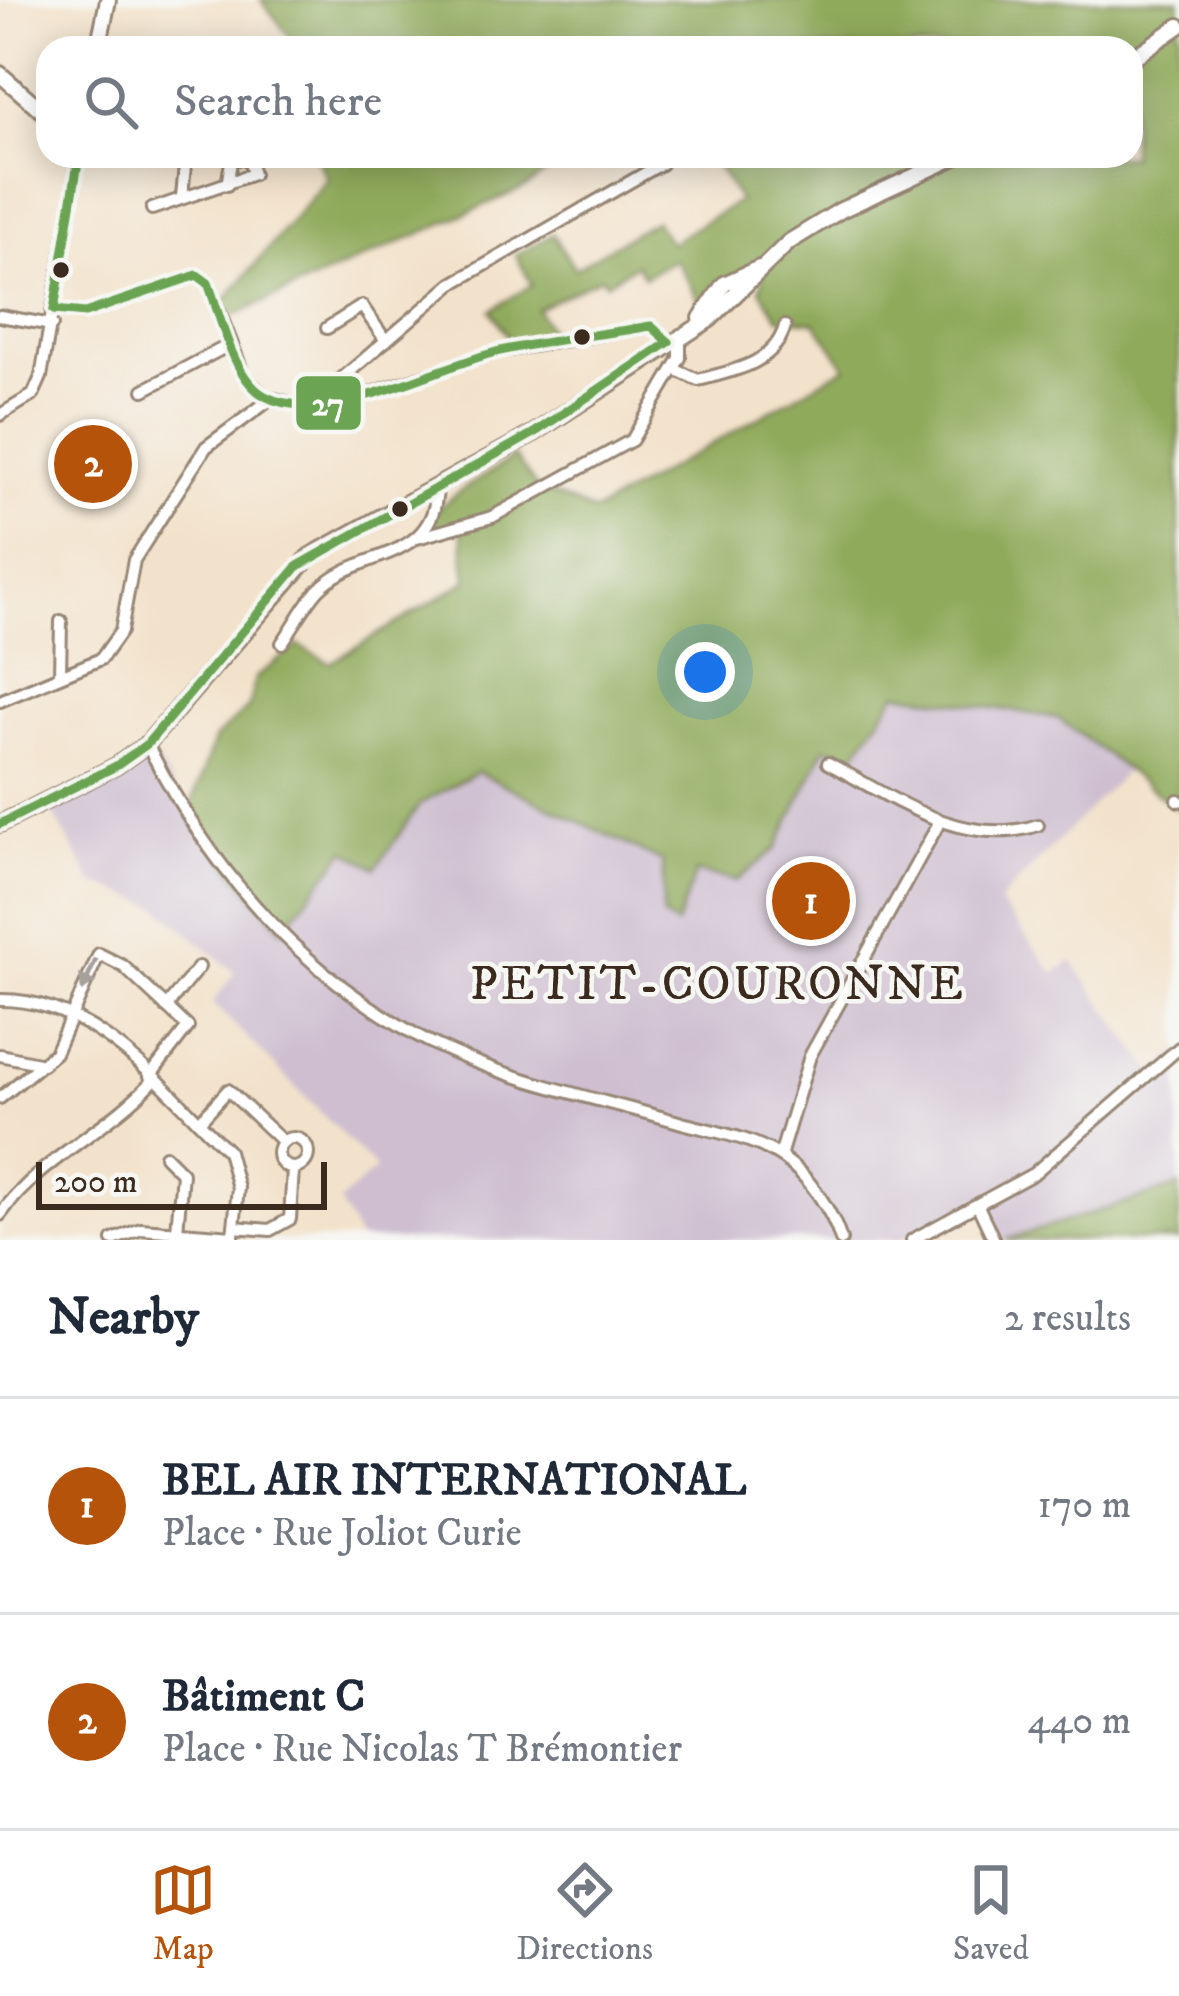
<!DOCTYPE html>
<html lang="en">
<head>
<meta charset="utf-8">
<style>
	:root { --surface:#fff; --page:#f6f6f7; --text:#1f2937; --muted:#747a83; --line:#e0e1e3; --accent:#b45309 }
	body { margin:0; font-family:"IM FELL DW Pica",serif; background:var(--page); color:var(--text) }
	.scale { position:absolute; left:36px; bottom:30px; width:291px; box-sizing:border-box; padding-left:12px; border:6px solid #3b2a1e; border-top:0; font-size:33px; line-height:42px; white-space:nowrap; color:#3b2a1e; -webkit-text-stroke:9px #f6f6f2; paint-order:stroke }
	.you { position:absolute; left:705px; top:672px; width:42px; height:42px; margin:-30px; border:9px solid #fff; border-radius:50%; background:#1a73e8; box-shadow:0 0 0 18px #1a73e833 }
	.badge { display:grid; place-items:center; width:78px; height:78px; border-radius:50%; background:var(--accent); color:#fff; font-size:39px; font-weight:700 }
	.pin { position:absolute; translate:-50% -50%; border:6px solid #fff; box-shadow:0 3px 12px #0006 }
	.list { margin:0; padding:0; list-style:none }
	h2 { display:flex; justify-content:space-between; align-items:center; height:156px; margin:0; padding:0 48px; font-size:51px }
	h2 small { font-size:39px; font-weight:400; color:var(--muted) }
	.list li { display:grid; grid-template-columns:78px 1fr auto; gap:36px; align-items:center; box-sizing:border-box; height:216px; padding:0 48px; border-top:3px solid var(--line) }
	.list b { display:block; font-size:45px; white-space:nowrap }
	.list p { margin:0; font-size:39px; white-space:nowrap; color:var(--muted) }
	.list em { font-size:39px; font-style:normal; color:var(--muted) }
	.icon { flex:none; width:66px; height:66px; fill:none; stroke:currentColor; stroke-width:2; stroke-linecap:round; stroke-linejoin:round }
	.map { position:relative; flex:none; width:1179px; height:1240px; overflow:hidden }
	.search { position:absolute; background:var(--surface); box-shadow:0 6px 30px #0003; left:36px; right:36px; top:36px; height:132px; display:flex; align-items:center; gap:30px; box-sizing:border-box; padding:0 42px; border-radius:36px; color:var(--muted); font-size:45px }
	.sheet { height:588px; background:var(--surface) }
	nav { display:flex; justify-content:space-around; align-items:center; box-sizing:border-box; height:168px; border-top:3px solid var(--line); background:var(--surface); font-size:33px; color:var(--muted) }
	nav a { display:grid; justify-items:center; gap:6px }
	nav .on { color:var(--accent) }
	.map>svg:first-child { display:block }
	.industrial { fill:#cebed0 }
	.forest { fill:#90aa5c; stroke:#666a3d; stroke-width:3 }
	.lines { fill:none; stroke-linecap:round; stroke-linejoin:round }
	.minor-casing { stroke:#978674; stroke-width:16 }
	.tertiary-casing { stroke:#978674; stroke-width:20 }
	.minor { stroke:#fff; stroke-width:10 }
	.tertiary { stroke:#fff; stroke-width:14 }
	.bus-1-casing { stroke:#f6f6f2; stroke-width:18 }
	.bus-1 { stroke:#6ba453; stroke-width:9 }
	.oneway { fill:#a79f9a }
	.bus-dot { fill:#3b2a1e; stroke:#f6f6f2; stroke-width:4.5 }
	.labels { text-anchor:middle; stroke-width:9; stroke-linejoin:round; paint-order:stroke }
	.quarter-label { font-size:48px; letter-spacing:3px; fill:#3b2a1e; stroke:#f6f6f2 }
	.line-badge { stroke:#f6f6f2; stroke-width:4.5 }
	.badge-label { font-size:33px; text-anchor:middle; font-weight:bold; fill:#fff }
</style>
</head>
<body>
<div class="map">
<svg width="1179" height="1240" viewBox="0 0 1179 1240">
	<rect width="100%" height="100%" fill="#f6f6f2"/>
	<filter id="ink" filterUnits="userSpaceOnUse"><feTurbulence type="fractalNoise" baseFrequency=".00833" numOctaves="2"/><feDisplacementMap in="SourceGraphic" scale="24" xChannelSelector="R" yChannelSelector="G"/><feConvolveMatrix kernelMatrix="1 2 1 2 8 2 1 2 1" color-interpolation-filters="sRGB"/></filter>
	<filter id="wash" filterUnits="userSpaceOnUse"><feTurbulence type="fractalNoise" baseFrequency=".004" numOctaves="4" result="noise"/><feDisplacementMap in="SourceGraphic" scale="48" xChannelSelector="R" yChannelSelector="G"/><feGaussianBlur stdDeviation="2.7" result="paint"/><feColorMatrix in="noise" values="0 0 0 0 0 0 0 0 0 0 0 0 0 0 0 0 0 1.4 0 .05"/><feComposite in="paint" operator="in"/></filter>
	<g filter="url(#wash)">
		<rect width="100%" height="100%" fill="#f3e2cb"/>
		<path class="industrial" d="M897 693 1058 718 1127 770 999 902 1054 973 1072 961 1154 1074 1179 1052V1186L1006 1240H996L978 1199 901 1240H359L339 1202 376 1169 213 1003 235 972 157 906 92 882 50 807 151 752 217 851 346 849 376 867 420 804 478 772 664 862 663 917 696 872 736 881 776 849 825 748 855 754Z"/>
		<g class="forest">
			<path d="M261 0H1179V810L1058 718 897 693 855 754 825 748 776 849 736 881 696 872 676 925 663 917V862L477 772 420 804 376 868 346 850 282 930 217 851 191 806 215 738 249 707 255 678 298 645 330 663 467 581 461 525 431 529 429 518C453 491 485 478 514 456L537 488 594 512 846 367 815 322 779 318 760 290 770 253 704 308 675 259 644 277 636 264 606 283 601 277 537 309 551 334 511 342 491 310 532 285 516 255 553 234 575 269 655 220 670 243 739 201 711 156H1131V48H299Z"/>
			<path d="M316 156H568L528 186 228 318 223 303 327 179Z"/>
			<path d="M1179 1186V1240H1006Z"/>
		</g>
	</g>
	<g filter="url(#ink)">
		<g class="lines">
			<defs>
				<g id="minor">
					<path d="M227 185 231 162 244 156"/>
					<path d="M182 196 186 156"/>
					<path d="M152 209 253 174 248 156"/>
					<path d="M54 310 85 313 197 275 208 283 245 378 265 396 293 404 349 400 497 352 651 326 669 342"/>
					<path d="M0 316 52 325"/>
					<path d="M327 328 362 306 386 341"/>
					<path d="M674 369 698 380C732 371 774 365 785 326"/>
					<path d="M144 390 229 345"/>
					<path d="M319 398 452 284 661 164"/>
					<path d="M0 415 33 395 41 377 79 156"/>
					<path d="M417 538 492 517 632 440 680 358V335"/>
					<path d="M282 643C294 626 305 604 319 589 359 548 436 564 437 486"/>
					<path d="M60 675 61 621"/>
					<path d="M0 701 101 659 121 631 134 560 206 447 271 399"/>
					<path d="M147 744C207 863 289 961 406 1029 489 1078 590 1096 682 1123 716 1132 755 1138 784 1159 810 1177 832 1211 841 1240"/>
					<path d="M828 763C890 796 964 850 1038 825"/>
					<path d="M1178 800 1179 801"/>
					<path d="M0 1000C97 999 163 1089 228 1151L238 1188 233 1236 141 1229 113 1240"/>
					<path d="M166 1007 199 967"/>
					<path d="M0 1055 43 1064"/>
					<path d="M0 1098 55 1053 99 954 123 966 188 1027 150 1076"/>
					<path d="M199 1122 228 1090 283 1142"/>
					<circle cx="293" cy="1153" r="15"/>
					<path d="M165 1156 182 1173 177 1231"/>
					<path d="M780 1156 810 1056 939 823"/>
					<path d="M978 1206 994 1240"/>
					<path d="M0 1215C42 1157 107 1131 154 1080"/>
					<path d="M234 1227 270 1230 290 1219 293 1168"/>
					<path d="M912 1240 1033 1174 1179 1048"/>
				</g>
				<g id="tertiary">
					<path d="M98 48 108 0"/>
					<path d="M1131 59 1179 26"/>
					<path d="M0 74 48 116"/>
					<path d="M701 318 724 284 759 268"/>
					<path d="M0 824 116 766 147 744 310 556 534 433 710 319 789 242 841 210 958 156"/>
				</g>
			</defs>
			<use href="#minor" class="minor-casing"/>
			<use href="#tertiary" class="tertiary-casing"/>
			<use href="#minor" class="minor"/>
			<use href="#tertiary" class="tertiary"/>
			<defs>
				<g id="bus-1">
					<path d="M54 310 85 313 197 275 208 283C221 316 232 378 265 396 324 428 437 367 496 352 547 340 600 335 651 326L669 342"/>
					<path d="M54 310 79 156"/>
					<path d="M0 824 116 766 147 744 298 566 534 433 669 342"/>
				</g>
			</defs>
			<use href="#bus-1" class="bus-1-casing"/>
			<use href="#bus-1" class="bus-1"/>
		</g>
		<defs><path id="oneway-solid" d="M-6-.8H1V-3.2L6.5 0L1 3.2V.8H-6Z" transform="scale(3)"/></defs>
		<use class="oneway" href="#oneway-solid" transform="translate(89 975) rotate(114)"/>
	</g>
	<g class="bus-dot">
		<circle cx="61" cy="270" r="10"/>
		<circle cx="582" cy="337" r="10"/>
		<circle cx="400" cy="509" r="10"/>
	</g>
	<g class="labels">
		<g class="quarter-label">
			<text x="718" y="999">PETIT-COURONNE</text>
		</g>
	</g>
	<rect class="line-badge" x="294" y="374" width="69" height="58" rx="12" fill="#6ba453"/>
	<g class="badge-label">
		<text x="328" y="415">27</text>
	</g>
</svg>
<div class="scale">200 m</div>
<div class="you"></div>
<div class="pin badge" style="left:811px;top:901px">1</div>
<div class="pin badge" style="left:93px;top:464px">2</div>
<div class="search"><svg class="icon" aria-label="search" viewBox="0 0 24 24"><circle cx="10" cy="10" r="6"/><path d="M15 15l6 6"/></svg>Search here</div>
</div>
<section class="sheet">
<h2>Nearby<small>2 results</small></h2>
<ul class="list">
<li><span class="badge">1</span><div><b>BEL AIR INTERNATIONAL</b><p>Place · Rue Joliot Curie</p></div><em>170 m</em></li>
<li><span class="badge">2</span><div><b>Bâtiment C</b><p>Place · Rue Nicolas T Brémontier</p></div><em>440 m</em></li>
</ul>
</section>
<nav>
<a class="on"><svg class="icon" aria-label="map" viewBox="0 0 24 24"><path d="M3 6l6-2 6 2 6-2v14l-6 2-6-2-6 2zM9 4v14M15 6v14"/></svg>Map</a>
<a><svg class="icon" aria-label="directions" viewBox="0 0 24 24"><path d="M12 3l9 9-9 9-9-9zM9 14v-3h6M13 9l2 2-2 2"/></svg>Directions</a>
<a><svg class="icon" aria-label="saved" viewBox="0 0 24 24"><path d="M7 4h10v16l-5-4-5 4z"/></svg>Saved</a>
</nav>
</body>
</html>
